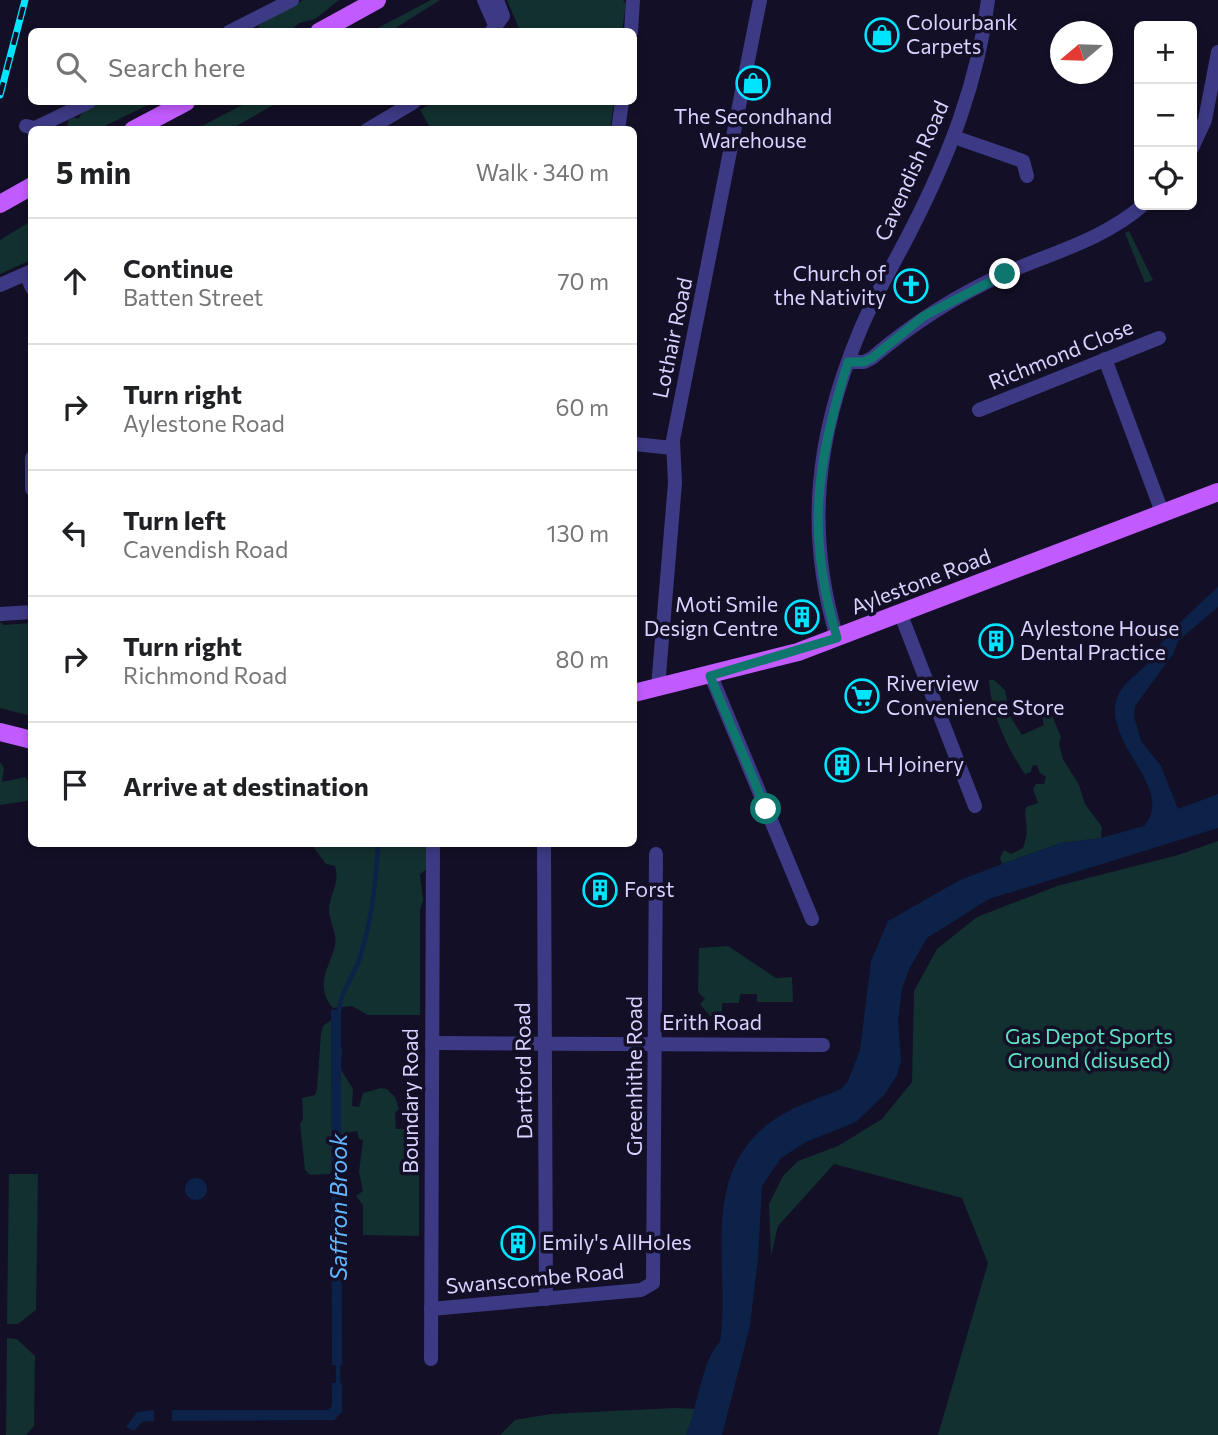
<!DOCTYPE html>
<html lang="en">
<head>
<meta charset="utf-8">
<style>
	:root { --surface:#fff; --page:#f6f6f6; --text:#202124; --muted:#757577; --line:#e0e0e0 }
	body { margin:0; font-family:Commissioner,sans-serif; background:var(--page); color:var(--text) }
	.controls { position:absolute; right:21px; top:21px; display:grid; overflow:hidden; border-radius:10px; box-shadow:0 4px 10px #0003 }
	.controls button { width:63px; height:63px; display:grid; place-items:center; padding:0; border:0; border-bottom:2px solid var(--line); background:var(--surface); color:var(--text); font:35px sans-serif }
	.compass { position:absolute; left:1050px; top:21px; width:63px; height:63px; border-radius:50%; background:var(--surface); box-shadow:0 4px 10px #0003; rotate:251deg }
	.stop { position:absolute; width:21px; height:21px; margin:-16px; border:5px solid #0f766e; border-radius:50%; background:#fff }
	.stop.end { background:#0f766e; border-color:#fff; box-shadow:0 2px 7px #0008 }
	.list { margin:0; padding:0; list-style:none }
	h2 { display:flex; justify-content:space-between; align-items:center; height:91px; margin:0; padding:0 28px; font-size:30px }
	h2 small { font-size:23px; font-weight:400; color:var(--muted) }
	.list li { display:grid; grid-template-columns:46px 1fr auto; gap:21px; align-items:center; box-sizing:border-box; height:126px; padding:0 28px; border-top:2px solid var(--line) }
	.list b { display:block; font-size:26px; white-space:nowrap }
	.list p { margin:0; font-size:23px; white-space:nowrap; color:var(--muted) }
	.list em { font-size:23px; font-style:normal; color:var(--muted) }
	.icon { flex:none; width:38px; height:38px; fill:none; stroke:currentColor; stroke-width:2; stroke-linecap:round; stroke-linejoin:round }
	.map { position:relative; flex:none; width:1218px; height:1435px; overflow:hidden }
	.search { position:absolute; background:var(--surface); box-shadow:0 4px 10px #0003; left:28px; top:28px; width:609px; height:77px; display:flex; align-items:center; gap:18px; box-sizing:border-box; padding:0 24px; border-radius:10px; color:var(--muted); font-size:26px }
	.panel { position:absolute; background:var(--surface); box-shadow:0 4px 10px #0003; left:28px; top:126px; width:609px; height:721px; border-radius:10px }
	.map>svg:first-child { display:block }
	.green { fill:#12302f }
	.water { fill:#0c2248 }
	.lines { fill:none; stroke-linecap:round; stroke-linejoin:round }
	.stream { stroke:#0c2248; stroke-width:4.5 }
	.minor { stroke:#3d3a85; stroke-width:14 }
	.major { stroke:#c25bff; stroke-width:18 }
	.rail-casing { stroke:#00e5ff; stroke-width:7 }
	.rail { stroke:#130f26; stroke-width:4.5; stroke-dasharray:13; stroke-linecap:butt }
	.route { stroke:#0f766e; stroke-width:9 }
	.labels { text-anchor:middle; stroke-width:7; stroke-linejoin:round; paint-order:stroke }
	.poi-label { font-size:21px; fill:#d9d4ff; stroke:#130f26; text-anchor:start }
	.street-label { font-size:21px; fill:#d9d4ff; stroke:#130f26 }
	.park-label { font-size:21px; fill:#5fe0c0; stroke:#130f26 }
	.water-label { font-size:23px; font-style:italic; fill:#62b6ff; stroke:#130f26 }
</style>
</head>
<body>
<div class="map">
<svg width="1218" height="1435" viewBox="0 0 1218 1435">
	<rect width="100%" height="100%" fill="#130f26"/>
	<g class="green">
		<path d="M303 0H339L315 19 299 23 290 31 258 32 259 25Z"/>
		<path d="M431 0H440L391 31H372Z"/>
		<path d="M507 0H623L626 4 622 31H520Z"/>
		<path d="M95 102H154L105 126 67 130 68 121 73 117 78 119 87 106Z"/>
		<path d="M248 102H279L231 129H196Z"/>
		<path d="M434 102H614L610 130 431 129 420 110Z"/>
		<path d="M31 221V260L0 274V240Z"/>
		<path d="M1129 231 1153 280 1145 283 1125 233Z"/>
		<path d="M0 622 4 625 31 623V716L0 708Z"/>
		<path d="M989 680H994L1005 690 1010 716 1022 735 1044 725 1041 713 1050 711 1061 737 1059 744 1063 759 1079 785 1085 804 1102 827 1101 838 1061 843 1002 864 1000 858 1004 850 1011 854 1023 848C1031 826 1023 822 1026 807L1038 803 1033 789 1036 784H1044L1046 777 1040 773 1037 765 1032 766 1031 772 1025 774C1007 748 991 713 989 680Z"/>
		<path d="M0 762 4 768 2 782 25 777C32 786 34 791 27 801L0 805Z"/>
		<path d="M1218 841V1435H938L988 1263 962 1198 834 1164 778 1226 771 1256 769 1204 783 1176 798 1161 838 1146 882 1119 912 1082 914 991 937 949 977 917 1057 886 1178 855Z"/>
		<path d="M311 844H430L428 868 420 874 423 900 420 910V1015H368L352 1006 333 1008C314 986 329 968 335 946 338 934 328 920 329 908 331 892 340 883 335 866L326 864Z"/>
		<path d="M728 946 776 978 792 977 793 1002H757V994H740L739 1003H722V1016H710L700 1004 705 999 698 992 699 948Z"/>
		<path d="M330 1021 335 1023 342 1051 340 1068 353 1089 352 1106 359 1107 363 1093 381 1088 387 1089 395 1097 399 1109 395 1113 396 1129H419V1236L363 1235V1205L356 1196 363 1191 359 1172 363 1140 359 1139 357 1131 346 1133 340 1141 330 1174 310 1175 305 1170 300 1124 303 1119 302 1098 315 1095 317 1089 321 1033 323 1026Z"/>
		<path d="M9 1174H38L36 1310 18 1324H7Z"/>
		<path d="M7 1338 17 1339 35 1356 34 1426 26 1435H6Z"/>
		<path d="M675 1408 696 1409 686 1435H500L515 1420 551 1414Z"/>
	</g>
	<g class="water">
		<path d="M1218 587V607L1178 641 1173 654 1135 706 1134 716 1141 741 1161 766 1178 809 1218 794V828L989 899 927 938 909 969 902 989 898 1021 901 1061 897 1075 885 1094 856 1122 806 1142 781 1158 762 1186 758 1258 750 1326 722 1435H686C697 1409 702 1359 720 1342 731 1267 698 1180 768 1124 788 1108 817 1099 841 1089L848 1081 860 1050 871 961 888 921 960 880 1002 864 1061 843 1101 838 1144 826C1174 792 1113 750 1115 709 1116 685 1136 677 1149 662 1155 655 1158 646 1164 640 1181 621 1199 604 1218 587Z"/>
		<path d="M331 1010H341L342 1365H332Z"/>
		<circle cx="196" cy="1189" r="11"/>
		<path d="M332 1383H342V1412L334 1420 172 1421V1410H328L332 1406Z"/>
		<path d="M154 1410V1421L142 1422 134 1431 126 1427 137 1412Z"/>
	</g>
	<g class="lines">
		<g class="stream">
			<path d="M339 1014C339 992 354 977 360 957 372 920 376 883 378 844"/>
			<path d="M338 1388V1362"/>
		</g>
		<g class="minor">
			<path d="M484 0 496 27"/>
			<path d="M229 32 292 0"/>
			<path d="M491 32 503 16 497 0"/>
			<path d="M631 32 633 0"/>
			<path d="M26 126 35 128 89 102"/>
			<path d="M367 130 414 102"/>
			<path d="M618 130 622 102"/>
			<path d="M954 137 1023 161 1027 176"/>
			<path d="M1192 148 1205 120 1218 52"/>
			<path d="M26 274 32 288"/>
			<path d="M0 285 32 271"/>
			<path d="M1105 359 1162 512"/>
			<path d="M848 362H864L872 358C913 323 955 296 1004 274 1051 253 1103 240 1143 205"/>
			<path d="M979 410 1159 338"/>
			<path d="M634 444 673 448"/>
			<path d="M32 458V489"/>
			<path d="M1 614 32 612"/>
			<path d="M901 615 975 806"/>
			<path d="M837 638C805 532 816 436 859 333 873 298 894 264 911 230 949 156 978 82 988 0"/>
			<path d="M711 676 812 919"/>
			<path d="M658 687 675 483 673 440 760 0"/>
			<path d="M544 844 546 1299"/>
			<path d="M432 1043 823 1045"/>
			<path d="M431 1309 641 1290 653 1283 656 854"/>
			<path d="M431 1359 433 844"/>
		</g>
		<g class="major">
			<path d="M319 32 377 0"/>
			<path d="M133 130 186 102"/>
			<path d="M0 204 32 186"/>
			<path d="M634 693 798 652 1218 492"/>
			<path d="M0 732 32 740"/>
		</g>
		<defs>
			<path id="rail" d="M0 95 25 0"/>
		</defs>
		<use href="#rail" class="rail-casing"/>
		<use href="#rail" class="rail"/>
	</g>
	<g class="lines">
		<path class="route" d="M766 809 710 676 837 638C806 534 816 464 848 362H864L872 358 924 316 1005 274"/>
	</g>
	<defs>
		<symbol id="shop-ring" viewBox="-11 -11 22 22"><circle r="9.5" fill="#130f26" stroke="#00e5ff" stroke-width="1.5"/><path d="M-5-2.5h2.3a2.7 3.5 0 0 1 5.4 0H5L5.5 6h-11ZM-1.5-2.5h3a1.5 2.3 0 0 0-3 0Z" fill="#00e5ff"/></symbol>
		<symbol id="church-ring" viewBox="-11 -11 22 22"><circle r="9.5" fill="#130f26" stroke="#00e5ff" stroke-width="1.5"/><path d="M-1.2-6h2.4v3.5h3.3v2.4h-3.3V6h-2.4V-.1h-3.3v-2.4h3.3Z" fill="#00e5ff"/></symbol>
		<symbol id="building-ring" viewBox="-11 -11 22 22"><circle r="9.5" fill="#130f26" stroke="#00e5ff" stroke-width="1.5"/><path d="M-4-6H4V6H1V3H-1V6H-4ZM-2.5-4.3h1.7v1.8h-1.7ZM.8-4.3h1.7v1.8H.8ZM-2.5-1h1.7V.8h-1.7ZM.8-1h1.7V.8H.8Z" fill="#00e5ff"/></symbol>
		<symbol id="supermarket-ring" viewBox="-11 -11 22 22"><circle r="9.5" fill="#130f26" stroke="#00e5ff" stroke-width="1.5"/><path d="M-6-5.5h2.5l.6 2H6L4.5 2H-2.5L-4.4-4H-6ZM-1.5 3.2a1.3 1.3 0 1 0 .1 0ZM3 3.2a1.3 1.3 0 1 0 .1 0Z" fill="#00e5ff"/></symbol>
	</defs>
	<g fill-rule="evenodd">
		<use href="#shop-ring" x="863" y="16" width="38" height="38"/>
		<use href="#shop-ring" x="734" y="64" width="38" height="38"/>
		<use href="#church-ring" x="892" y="267" width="38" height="38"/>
		<use href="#building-ring" x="783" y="598" width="38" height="38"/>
		<use href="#building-ring" x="977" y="622" width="38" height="38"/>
		<use href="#supermarket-ring" x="843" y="677" width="38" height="38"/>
		<use href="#building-ring" x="823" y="746" width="38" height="38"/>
		<use href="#building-ring" x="581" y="871" width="38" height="38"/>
		<use href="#building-ring" x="499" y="1224" width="38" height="38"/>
	</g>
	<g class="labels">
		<g class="poi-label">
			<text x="906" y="30">Colourbank<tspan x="906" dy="24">Carpets</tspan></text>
			<text x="753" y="124" text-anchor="middle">The Secondhand<tspan x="753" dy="24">Warehouse</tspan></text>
			<text x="886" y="281" text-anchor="end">Church of<tspan x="886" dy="24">the Nativity</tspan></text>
			<text x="778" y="612" text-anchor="end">Moti Smile<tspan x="778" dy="24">Design Centre</tspan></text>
			<text x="1020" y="636">Aylestone House<tspan x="1020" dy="24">Dental Practice</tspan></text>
			<text x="886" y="691">Riverview<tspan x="886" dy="24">Convenience Store</tspan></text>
			<text x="866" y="772">LH Joinery</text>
			<text x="624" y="897">Forst</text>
			<text x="542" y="1250">Emily's AllHoles</text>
		</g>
		<g class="street-label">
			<text transform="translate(912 171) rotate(-66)" y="7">Cavendish Road</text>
			<text transform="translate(673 338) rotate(-78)" y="7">Lothair Road</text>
			<text transform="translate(1061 355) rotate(-22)" y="7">Richmond Close</text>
			<text transform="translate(921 582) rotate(-21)" y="7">Aylestone Road</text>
			<text x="712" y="1030">Erith Road</text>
			<text transform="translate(524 1071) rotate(-91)" y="7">Dartford Road</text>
			<text transform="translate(635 1076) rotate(-90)" y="7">Greenhithe Road</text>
			<text transform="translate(411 1101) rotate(-90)" y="7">Boundary Road</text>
			<text transform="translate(535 1279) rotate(-5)" y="7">Swanscombe Road</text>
		</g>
		<g class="park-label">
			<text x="1089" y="1044">Gas Depot Sports<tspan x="1089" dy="24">Ground (disused)</tspan></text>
		</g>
		<g class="water-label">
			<text transform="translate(339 1207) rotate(-90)" y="8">Saffron Brook</text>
		</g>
	</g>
</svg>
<div class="controls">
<button>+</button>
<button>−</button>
<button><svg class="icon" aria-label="locate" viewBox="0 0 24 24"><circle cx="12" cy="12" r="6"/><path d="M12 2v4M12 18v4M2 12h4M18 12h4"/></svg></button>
</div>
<svg class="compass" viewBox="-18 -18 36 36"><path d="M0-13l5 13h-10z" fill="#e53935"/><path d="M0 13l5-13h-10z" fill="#757577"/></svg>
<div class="stop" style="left:766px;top:809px"></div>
<div class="stop end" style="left:1005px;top:274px"></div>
<div class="search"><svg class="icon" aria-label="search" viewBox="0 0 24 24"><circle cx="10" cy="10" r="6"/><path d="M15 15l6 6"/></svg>Search here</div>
<section class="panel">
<h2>5 min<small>Walk · 340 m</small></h2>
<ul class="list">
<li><svg class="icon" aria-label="ahead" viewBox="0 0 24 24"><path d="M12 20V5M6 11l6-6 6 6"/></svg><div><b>Continue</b><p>Batten Street</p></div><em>70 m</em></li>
<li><svg class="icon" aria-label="right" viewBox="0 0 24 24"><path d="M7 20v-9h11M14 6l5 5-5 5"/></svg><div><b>Turn right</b><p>Aylestone Road</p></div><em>60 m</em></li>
<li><svg class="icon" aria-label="left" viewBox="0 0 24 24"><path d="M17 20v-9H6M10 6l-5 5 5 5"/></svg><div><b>Turn left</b><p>Cavendish Road</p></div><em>130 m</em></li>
<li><svg class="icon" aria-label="right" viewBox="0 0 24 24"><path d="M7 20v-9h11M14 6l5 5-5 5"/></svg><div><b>Turn right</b><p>Richmond Road</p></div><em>80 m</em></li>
<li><svg class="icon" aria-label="arrive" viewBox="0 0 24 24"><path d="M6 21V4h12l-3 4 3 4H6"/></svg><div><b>Arrive at destination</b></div></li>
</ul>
</section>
</div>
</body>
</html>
